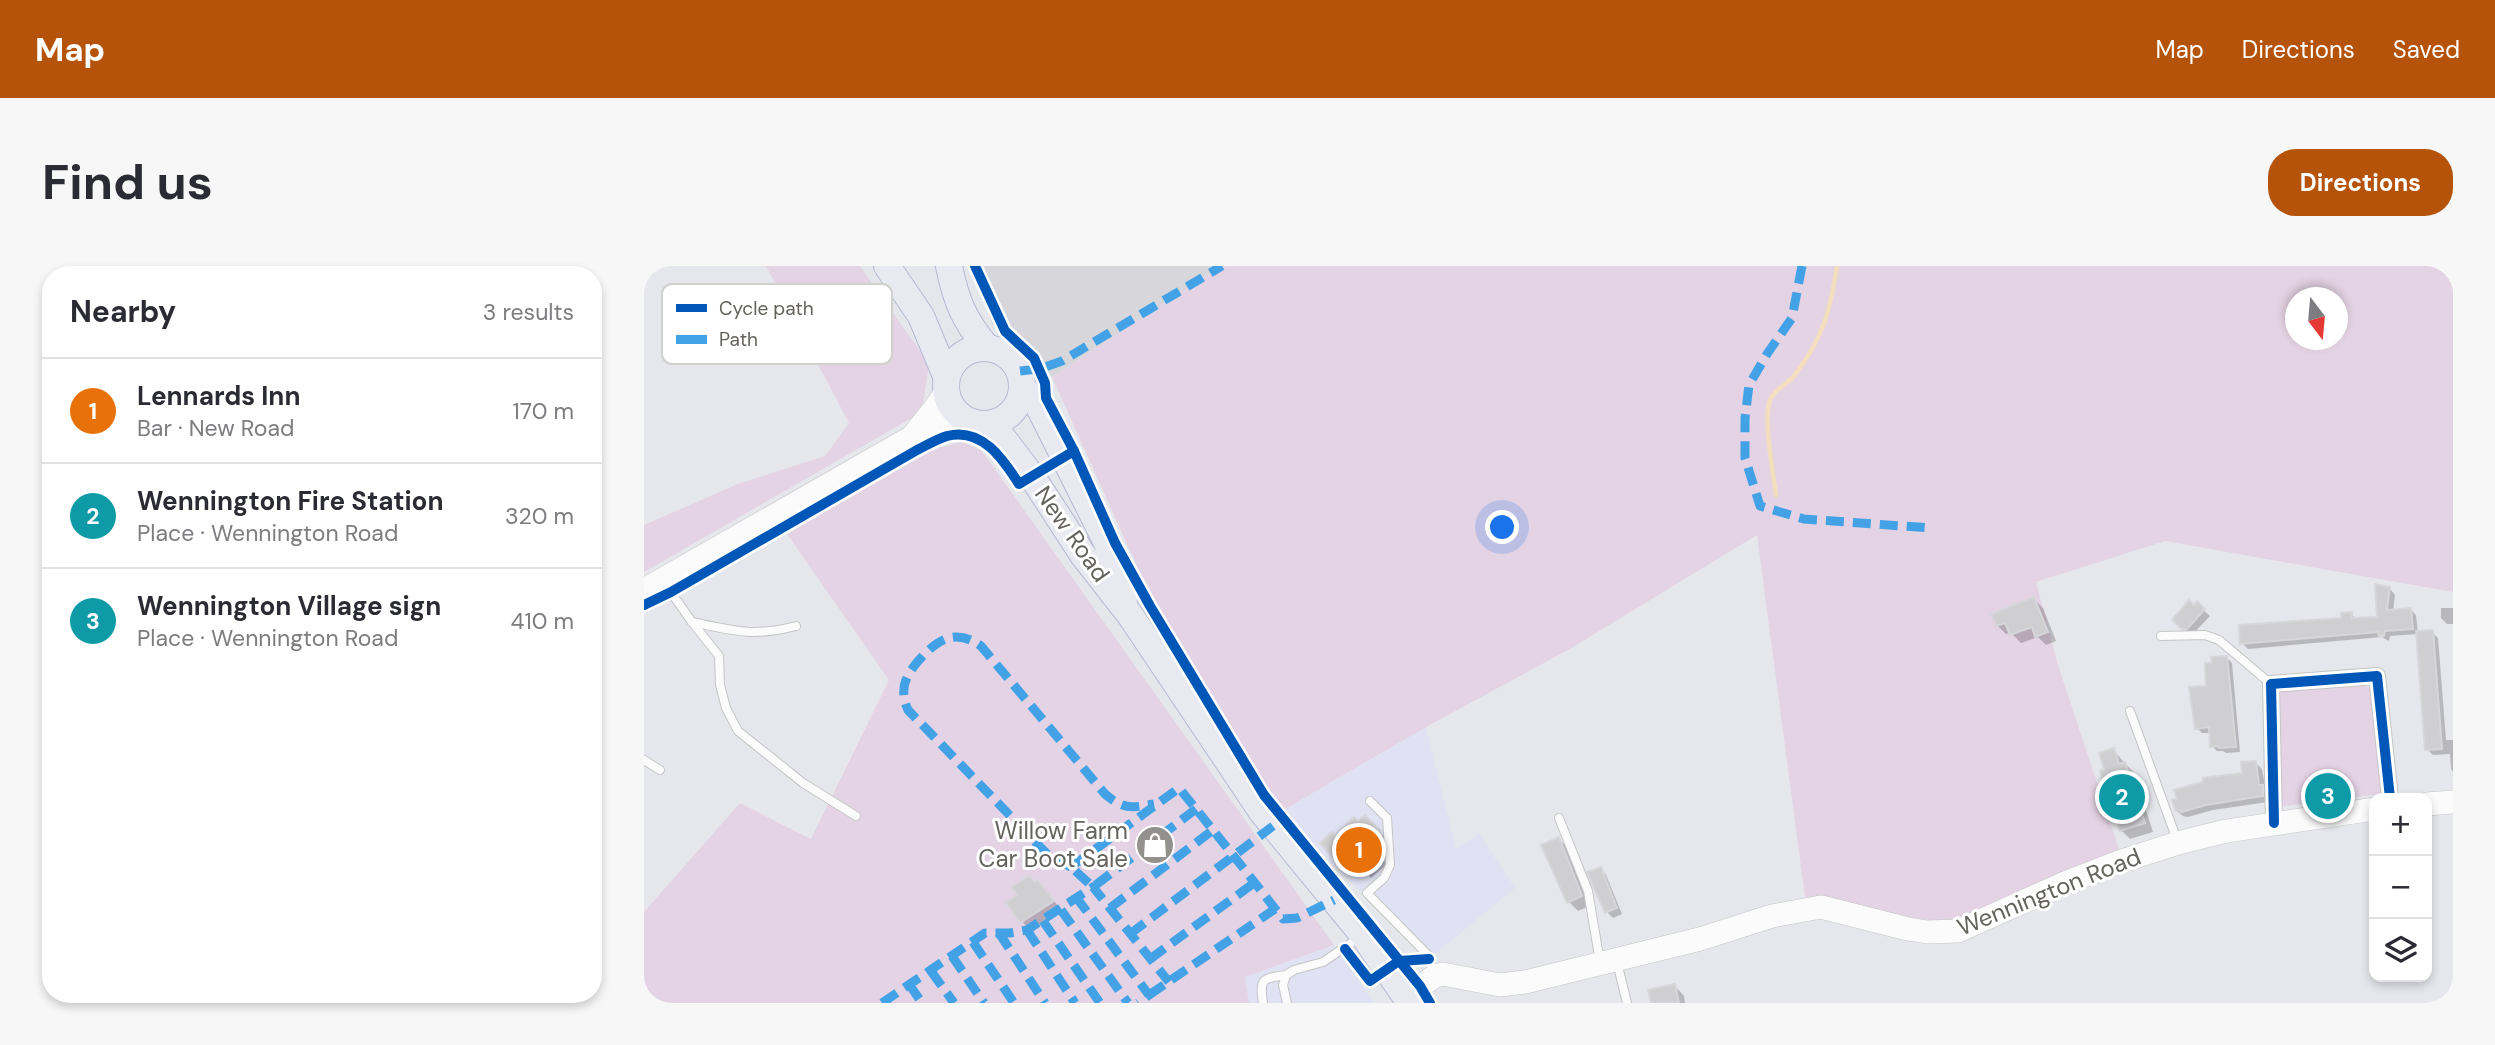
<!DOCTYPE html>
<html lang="en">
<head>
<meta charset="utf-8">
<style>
	:root { --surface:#fff; --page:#f7f7f7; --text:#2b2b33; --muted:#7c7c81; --line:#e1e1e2; --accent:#b45309 }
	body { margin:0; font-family:"DM Sans",sans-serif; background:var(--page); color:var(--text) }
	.controls { position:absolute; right:21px; bottom:21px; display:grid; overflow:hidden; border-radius:14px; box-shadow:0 4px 10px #0003 }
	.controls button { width:63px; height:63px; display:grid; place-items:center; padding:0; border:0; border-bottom:2px solid var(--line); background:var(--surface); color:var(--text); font:35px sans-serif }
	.compass { position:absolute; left:1641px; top:21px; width:63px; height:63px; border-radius:50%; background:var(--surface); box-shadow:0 4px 10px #0003; rotate:164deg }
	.you { position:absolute; left:859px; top:262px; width:24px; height:24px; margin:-18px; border:5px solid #fff; border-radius:50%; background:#1a73e8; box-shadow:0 0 0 10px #1a73e833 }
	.badge { display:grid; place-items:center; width:46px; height:46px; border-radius:50%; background:var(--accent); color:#fff; font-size:23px; font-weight:700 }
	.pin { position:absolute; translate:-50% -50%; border:4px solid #fff; box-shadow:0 2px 7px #0006 }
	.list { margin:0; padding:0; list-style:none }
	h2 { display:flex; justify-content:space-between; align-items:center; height:91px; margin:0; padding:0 28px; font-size:30px }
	h2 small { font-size:23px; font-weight:400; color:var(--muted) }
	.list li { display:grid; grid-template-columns:46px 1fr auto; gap:21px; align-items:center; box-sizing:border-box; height:105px; padding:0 28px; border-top:2px solid var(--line) }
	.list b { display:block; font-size:26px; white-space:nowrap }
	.list p { margin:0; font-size:23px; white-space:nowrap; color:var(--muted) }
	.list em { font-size:23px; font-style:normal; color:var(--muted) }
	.icon { flex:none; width:38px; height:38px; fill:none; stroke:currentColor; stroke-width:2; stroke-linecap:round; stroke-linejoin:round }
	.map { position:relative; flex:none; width:1809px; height:737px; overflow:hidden; border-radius:28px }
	header { display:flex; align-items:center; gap:42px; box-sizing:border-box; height:98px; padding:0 35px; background:var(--accent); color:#fff }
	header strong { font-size:33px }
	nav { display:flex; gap:38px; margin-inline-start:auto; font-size:24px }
	.intro { display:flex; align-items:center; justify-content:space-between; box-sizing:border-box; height:168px; padding:0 42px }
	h1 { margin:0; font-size:49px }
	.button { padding:18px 32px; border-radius:28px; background:var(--accent); color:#fff; font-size:24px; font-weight:700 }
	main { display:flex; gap:42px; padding:0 42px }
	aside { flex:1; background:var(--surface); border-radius:28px; box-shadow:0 4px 10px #0003 }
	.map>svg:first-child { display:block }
	.commercial { fill:#e0e2f4 }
	.industrial { fill:#d7d7db }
	.green { fill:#e4d3e4; fill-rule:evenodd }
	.shadow { fill:#0003 }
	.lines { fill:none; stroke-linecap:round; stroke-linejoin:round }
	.stream { stroke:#f3debe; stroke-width:4.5 }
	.building { fill:#cfcfd2; stroke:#d6d6db; stroke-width:2 }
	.service-casing { stroke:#c5c5c6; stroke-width:10 }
	.minor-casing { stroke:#c5c5c6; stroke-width:18 }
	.secondary-casing { stroke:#c5c5c6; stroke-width:24 }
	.primary-casing { stroke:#b6b9d2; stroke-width:28 }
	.service { stroke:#fbfbfc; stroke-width:8 }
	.minor { stroke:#fbfbfc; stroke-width:16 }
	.secondary { stroke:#fbfbfc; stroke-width:23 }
	.primary { stroke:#e9e9f2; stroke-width:26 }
	.quiet { stroke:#43a2e6; stroke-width:9; stroke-dasharray:18 9; stroke-linecap:butt }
	.cycleway-casing { stroke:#fff; stroke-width:15 }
	.cycleway { stroke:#0057b8; stroke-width:10 }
	.labels { text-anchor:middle; stroke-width:6; stroke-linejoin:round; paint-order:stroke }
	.street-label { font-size:24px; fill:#64625c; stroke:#fff }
	.poi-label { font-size:24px; fill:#64625c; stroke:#fff; text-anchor:end }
	.key { fill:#fff; stroke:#d0d0ce; stroke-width:2 }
	.key-label { font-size:19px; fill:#64625c }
</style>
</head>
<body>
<header>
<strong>Map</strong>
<nav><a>Map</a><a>Directions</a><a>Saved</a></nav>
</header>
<div class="intro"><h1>Find us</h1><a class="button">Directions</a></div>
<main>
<aside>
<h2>Nearby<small>3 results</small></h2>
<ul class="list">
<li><span class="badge" style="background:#e8710a">1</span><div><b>Lennards Inn</b><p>Bar · New Road</p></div><em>170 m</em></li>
<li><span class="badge" style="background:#0f9aa8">2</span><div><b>Wennington Fire Station</b><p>Place · Wennington Road</p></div><em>320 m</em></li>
<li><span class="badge" style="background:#0f9aa8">3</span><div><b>Wennington Village sign</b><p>Place · Wennington Road</p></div><em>410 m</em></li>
</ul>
</aside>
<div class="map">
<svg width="1809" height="737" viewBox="0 0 1809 737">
	<rect width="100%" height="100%" fill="#e6e7ec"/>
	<g class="commercial">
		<path d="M782 461 812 582 835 568 871 622 785 693 636 546Z"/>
		<path d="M690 679 730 737H605L601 711Z"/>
	</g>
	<path class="industrial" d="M329 0H577L408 111 348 58Z"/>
	<g class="green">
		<path d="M122 0H216L285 98 278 146 0 306V259L94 218 181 190 205 157Z"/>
		<path d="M577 0H1809V326L1521 275 1392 316 1414 399 1476 586 1325 652C1285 660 1254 648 1216 640 1198 636 1179 634 1161 631L1113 269 924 384 782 461 636 546 509 336 408 111ZM1652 32H1694V74H1652Z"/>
		<path d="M319 176 338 185 690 679 601 711 605 737H11L0 727V646L96 537 167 573 245 414 143 268 289 183Z"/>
		<path d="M1718 418 1727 423 1743 527 1634 541V428L1641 424Z"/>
	</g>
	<g class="shadow">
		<path d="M1746 323 1751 329 1749 345 1767 344 1772 349 1774 367 1788 366 1794 372 1802 474H1809V506L1807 503 1806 488 1789 489 1783 483 1774 368 1746 370 1745 375 1738 371 1604 383 1598 377 1699 354 1707 348 1713 354 1735 352Z"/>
		<path d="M1390 333 1399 342 1412 375 1402 379 1394 371 1377 377 1367 367 1362 368 1353 359Z"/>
		<path d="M1553 338 1566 350 1549 368H1546L1530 354Z"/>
		<path d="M1797 342H1809V358H1803L1797 352Z"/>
		<path d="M1583 392 1588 397 1596 486 1582 487 1579 485H1573L1568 480 1567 467H1558L1553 462 1570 398Z"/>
		<path d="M1469 484 1490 507 1509 566 1486 573 1477 564 1462 504Z"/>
		<path d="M1612 497 1618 503 1624 536 1569 544 1544 551 1539 550 1533 545 1600 508Z"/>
		<path d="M714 557 730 560 746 577V585L738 592 743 598 727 612 711 596 702 603 693 594 690 572Z"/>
		<path d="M915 573 924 582 946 640 934 645 925 636Z"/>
		<path d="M957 603 962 609 978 648 969 652 963 646Z"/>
		<path d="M402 625 417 644 386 665 364 638 375 630Z"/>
		<path d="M1031 720 1040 730 1041 737H1009Z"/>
	</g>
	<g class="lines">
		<path class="stream" d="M1132 229C1129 205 1120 160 1125 137 1128 124 1143 119 1150 110 1179 72 1186 46 1193 0"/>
	</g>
	<g class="building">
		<path d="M1731 318 1746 321 1743 344 1767 342 1769 363 1741 365 1740 370H1735L1734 366 1596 378 1595 359 1697 352V347L1708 346V352L1733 351Z"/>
		<path d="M1390 331 1404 366 1391 371 1388 361 1366 369 1361 357 1352 360 1347 348Z"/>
		<path d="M1545 334 1550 339 1553 335 1561 343 1543 363H1538L1528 354Z"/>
		<path d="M1789 364 1798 483 1781 484 1772 365Z"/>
		<path d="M1583 390 1592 481 1575 482 1574 480 1566 481 1565 461 1551 463 1545 421 1562 420 1561 397H1568L1567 391Z"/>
		<path d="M1470 482 1475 498 1481 496 1501 557 1476 565 1456 505 1460 503 1455 487Z"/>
		<path d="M1612 495 1615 519H1619V530L1562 539 1537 546 1536 544 1532 545 1528 534 1533 533 1530 524 1559 516V512L1598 507 1597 496Z"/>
		<path d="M721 549 737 566 738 575 731 582 735 588 717 604 701 588 692 595 676 577 688 566 690 570 710 551 714 555Z"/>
		<path d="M915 571 938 630 923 637 897 579Z"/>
		<path d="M957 601 973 642 961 647 943 606Z"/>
		<path d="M385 610 391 616 394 614 410 635 376 657 362 637 373 629 367 621Z"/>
		<path d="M1031 718 1035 737H1007L1004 724Z"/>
	</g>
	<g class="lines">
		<defs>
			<g id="service">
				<path d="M19 315 48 356 75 390 76 419 82 442 94 465 159 517 212 550"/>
				<path d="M48 356C90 365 110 371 152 360"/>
				<path d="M1517 370 1561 369 1575 374 1627 418"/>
				<path d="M1486 445 1533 574"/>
				<path d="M0 494 16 504"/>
				<path d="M726 535 743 552 746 599 740 612 723 627 783 688 790 707"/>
				<path d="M915 552 944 625 956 696"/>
				<path d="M973 696 983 737"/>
				<path d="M619 737C615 712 619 712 642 709"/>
				<path d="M643 737 639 719 642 709 650 704 679 696 716 671"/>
			</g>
			<path id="minor" d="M1630 557 1627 418 1733 410 1746 532"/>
			<g id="secondary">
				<path d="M268 171 291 142 302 126"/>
				<path d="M0 324 268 171 302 159 323 155"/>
				<path d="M1783 538 1809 536"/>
				<path d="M762 731 791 710 799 708 856 719 881 716 1056 673 1128 650 1177 641 1264 663 1283 666 1314 665 1421 617 1475 596 1534 577 1582 565 1730 543"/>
			</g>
			<g id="primary">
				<path d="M243 0 277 50 302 110"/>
				<path d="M305 0C312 35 320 54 343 82"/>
				<circle cx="340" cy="120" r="38"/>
				<path d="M378 121 393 137 464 279 481 331"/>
				<path d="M339 158 355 167 387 209 439 289 486 349 618 546 719 669 766 737"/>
			</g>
		</defs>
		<use href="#service" class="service-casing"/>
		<use href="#minor" class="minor-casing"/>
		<use href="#secondary" class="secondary-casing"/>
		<use href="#primary" class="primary-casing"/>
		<use href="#service" class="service"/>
		<use href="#minor" class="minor"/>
		<use href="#secondary" class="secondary"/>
		<use href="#primary" class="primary"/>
		<g class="quiet">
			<path d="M1158 0 1148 52 1123 88 1105 119 1101 152V192L1116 240 1160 253 1287 262"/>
			<path d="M376 105 395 103 418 95 578 0"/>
			<path d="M552 543 449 621 427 601 535 522C570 565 605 609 639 653L653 652 690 634"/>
			<path d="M427 601 404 589 264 444C261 437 259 431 260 423 260 413 269 401 275 394 294 373 311 362 337 380L461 528C480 544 487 542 510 538"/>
			<path d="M432 631 505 729 494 737"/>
			<path d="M466 642 569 564"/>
			<path d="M417 644 484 737"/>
			<path d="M399 655 456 737"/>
			<path d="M383 664 431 737"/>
			<path d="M355 667 401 737"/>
			<path d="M486 668 629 560"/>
			<path d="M329 676 370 737"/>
			<path d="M308 690 340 737"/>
			<path d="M506 693 610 617"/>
			<path d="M287 705 310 737"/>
			<path d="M265 718 278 737"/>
			<path d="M505 729 631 643"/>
			<path d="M238 737 341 667H366L383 664 449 621 525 716"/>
		</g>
		<defs>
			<g id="cycleway">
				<path d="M331 0 361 65 390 92 401 117 402 132 430 185 471 277 506 340 620 529 776 720 786 737"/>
				<path d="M0 339 27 326 273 184C283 179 293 173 303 170 338 161 359 193 375 218L430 185"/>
				<path d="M1630 557 1627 418 1733 410 1746 532"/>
				<path d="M701 683 726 715 755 695 785 693"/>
			</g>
		</defs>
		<use href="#cycleway" class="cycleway-casing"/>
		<use href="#cycleway" class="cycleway"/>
	</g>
	<defs>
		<symbol id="shop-disc" viewBox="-11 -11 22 22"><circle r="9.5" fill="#92918e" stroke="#fff"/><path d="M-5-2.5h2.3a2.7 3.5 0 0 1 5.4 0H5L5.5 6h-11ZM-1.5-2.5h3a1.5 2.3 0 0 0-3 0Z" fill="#fff"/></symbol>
	</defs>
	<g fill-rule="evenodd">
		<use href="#shop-disc" x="489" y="557" width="44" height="44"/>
	</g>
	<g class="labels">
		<g class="street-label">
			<text transform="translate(428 268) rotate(55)" y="8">New Road</text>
			<text transform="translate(1405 626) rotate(-22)" y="8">Wennington Road</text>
		</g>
		<g class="poi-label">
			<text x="484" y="573">Willow Farm<tspan x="484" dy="28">Car Boot Sale</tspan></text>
		</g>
	</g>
	<rect x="18" y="18" width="230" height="80" rx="10" class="key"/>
	<rect x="32" y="38" width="31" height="8" fill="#0057b8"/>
	<rect x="32" y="69" width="31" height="9" fill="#43a2e6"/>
	<g class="key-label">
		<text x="75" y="49">Cycle path</text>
		<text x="75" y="80">Path</text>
	</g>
</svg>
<div class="controls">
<button>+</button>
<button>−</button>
<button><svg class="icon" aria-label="layers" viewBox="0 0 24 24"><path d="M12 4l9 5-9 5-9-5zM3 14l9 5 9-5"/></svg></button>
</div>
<svg class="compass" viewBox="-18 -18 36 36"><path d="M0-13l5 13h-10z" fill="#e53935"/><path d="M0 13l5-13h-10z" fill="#7c7c81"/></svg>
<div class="you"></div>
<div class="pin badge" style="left:715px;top:584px;background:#e8710a">1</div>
<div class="pin badge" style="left:1478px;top:531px;background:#0f9aa8">2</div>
<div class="pin badge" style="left:1684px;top:530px;background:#0f9aa8">3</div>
</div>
</main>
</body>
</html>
